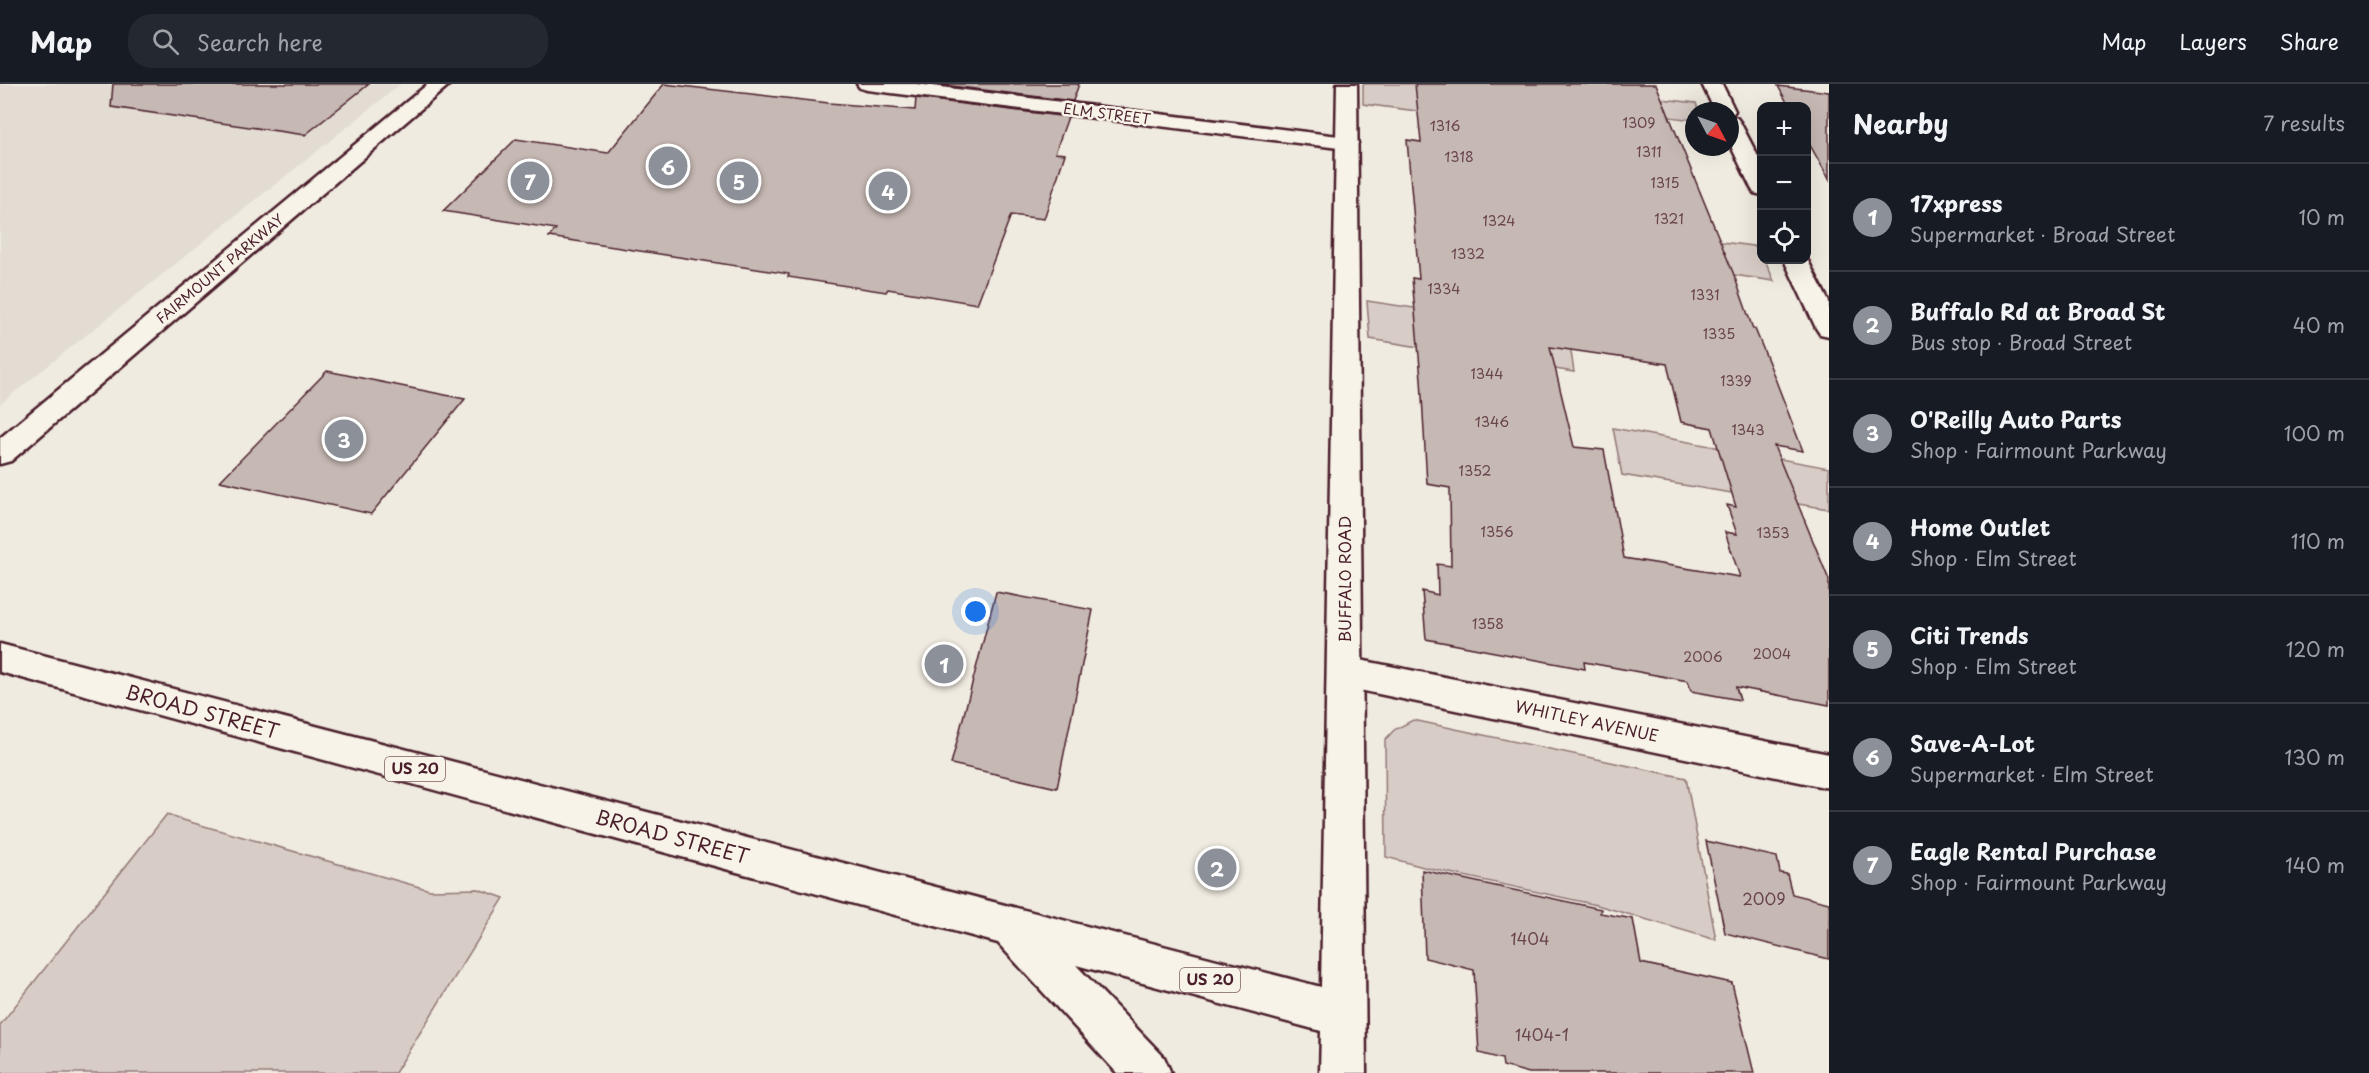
<!DOCTYPE html>
<html lang="en">
<head>
<meta charset="utf-8">
<style>
	:root { --surface:#171b24; --page:#242831; --text:#f1f3f6; --muted:#9ea1a6; --line:#363941; --accent:#8c9099 }
	body { margin:0; font-family:"Playpen Sans",sans-serif; background:var(--page); color:var(--text) }
	.controls { position:absolute; right:18px; top:18px; display:grid; overflow:hidden; border-radius:12px; box-shadow:0 6px 24px #0002 }
	.controls button { width:54px; height:54px; display:grid; place-items:center; padding:0; border:0; border-bottom:2px solid var(--line); background:var(--surface); color:var(--text); font:30px sans-serif }
	.compass { position:absolute; left:1685px; top:18px; width:54px; height:54px; border-radius:50%; background:var(--surface); box-shadow:0 6px 24px #0002; rotate:131deg }
	.you { position:absolute; left:976px; top:528px; width:21px; height:21px; margin:-15px; border:4px solid #fff; border-radius:50%; background:#1a73e8; box-shadow:0 0 0 9px #1a73e833 }
	.badge { display:grid; place-items:center; width:39px; height:39px; border-radius:50%; background:var(--accent); color:#fff; font-size:20px; font-weight:700 }
	.pin { position:absolute; translate:-50% -50%; border:3px solid #fff; box-shadow:0 2px 6px #0006 }
	.list { margin:0; padding:0; list-style:none }
	h2 { display:flex; justify-content:space-between; align-items:center; height:78px; margin:0; padding:0 24px; font-size:26px }
	h2 small { font-size:20px; font-weight:400; color:var(--muted) }
	.list li { display:grid; grid-template-columns:39px 1fr auto; gap:18px; align-items:center; box-sizing:border-box; height:108px; padding:0 24px; border-top:2px solid var(--line) }
	.list b { display:block; font-size:22px; white-space:nowrap }
	.list p { margin:0; font-size:20px; white-space:nowrap; color:var(--muted) }
	.list em { font-size:20px; font-style:normal; color:var(--muted) }
	.icon { flex:none; width:33px; height:33px; fill:none; stroke:currentColor; stroke-width:2; stroke-linecap:round; stroke-linejoin:round }
	.map { position:relative; flex:none; width:1829px; height:989px; overflow:hidden }
	header { display:flex; align-items:center; gap:36px; box-sizing:border-box; height:84px; padding:0 30px; background:var(--surface); border-bottom:2px solid var(--line) }
	header strong { font-size:28px }
	nav { display:flex; gap:33px; margin-inline-start:auto; font-size:21px }
	.search { width:420px; height:54px; background:var(--page); display:flex; align-items:center; gap:15px; box-sizing:border-box; padding:0 21px; border-radius:24px; color:var(--muted); font-size:22px }
	main { display:flex }
	aside { flex:1; background:var(--surface) }
	.map>svg:first-child { display:block }
	.built { fill:#e3dcd2 }
	.green { fill:#d8cdc6; stroke:#917678; stroke-width:1.5 }
	.building { fill:#c6b8b3; stroke:#4a1f2b; stroke-width:1.5; fill-rule:evenodd }
	.lines { fill:none; stroke-linecap:round; stroke-linejoin:round }
	.minor-casing { stroke:#4a1f2b; stroke-width:5 }
	.major-casing { stroke:#4a1f2b; stroke-width:5 }
	.minor { fill:#f7f3e8; fill-rule:evenodd }
	.major { fill:#f7f3e8; fill-rule:evenodd }
	.labels { text-anchor:middle; stroke-width:5; stroke-linejoin:round; paint-order:stroke }
	.far-street-label { font-size:14px; fill:#4a1f2b; stroke:#f7f3e8 }
	.number-label { font-size:14px; fill:#69454d }
	.shield { fill:#f7f3e8; stroke:#7e5f64; stroke-width:1.5 }
	.shield-label { font-size:15px; font-weight:bold; fill:#4a1f2b }
	.street-label { font-size:16px; fill:#4a1f2b; stroke:#f7f3e8 }
	.near-number-label { font-size:16px; fill:#69454d }
	.near-street-label { font-size:20px; fill:#4a1f2b; stroke:#f7f3e8 }
</style>
</head>
<body>
<header>
<strong>Map</strong>
<div class="search"><svg class="icon" aria-label="search" viewBox="0 0 24 24"><circle cx="10" cy="10" r="6"/><path d="M15 15l6 6"/></svg>Search here</div>
<nav><a>Map</a><a>Layers</a><a>Share</a></nav>
</header>
<main>
<div class="map">
<svg width="1829" height="989" viewBox="0 0 1829 989">
	<rect width="100%" height="100%" fill="#f0ebe0"/>
	<filter id="ink" filterUnits="userSpaceOnUse"><feTurbulence type="fractalNoise" baseFrequency=".0167" numOctaves="2"/><feDisplacementMap in="SourceGraphic" scale="12" xChannelSelector="R" yChannelSelector="G"/><feConvolveMatrix kernelMatrix="1 2 1 2 8 2 1 2 1" color-interpolation-filters="sRGB"/></filter>
	<g filter="url(#ink)">
		<path class="built" d="M0 0H401L0 320Z"/>
		<g class="green">
			<path d="M1363 0H1533L1696 19 1699 27H1694V36L1521 15 1526 41 1363 20Z"/>
			<path d="M1561 137 1760 163 1762 176H1765L1774 197 1568 166Z"/>
			<path d="M1367 217 1568 247 1574 288 1370 255Z"/>
			<path d="M1613 344 1829 384V425L1622 391Z"/>
			<path d="M1413 636 1686 694 1716 856 1597 821 1427 784 1386 773 1385 656 1394 646Z"/>
			<path d="M167 730 176 734 430 806 478 805 504 814 395 989H0V941Z"/>
		</g>
		<g class="building">
			<path d="M113 0H369L305 51 111 23Z"/>
			<path d="M664 0 829 19 915 26 916 14 1068 33 1055 69 1065 70 1044 135 1011 131 977 220 888 205 886 208 788 193 789 190 549 153 556 145 443 127 516 55 608 69Z"/>
			<path d="M934 0H1079L1073 17Z"/>
			<path d="M1415 0H1656L1734 191 1753 245H1755L1771 284 1803 367 1774 362 1829 496V621L1736 603 1740 616 1691 607 1688 597 1584 578 1585 585 1426 555 1422 507 1438 511 1437 480 1451 482 1450 404 1427 400 1421 295 1412 194 1419 195 1407 56 1421 58ZM1550 263 1667 280 1681 338 1712 344 1736 423 1727 421 1737 450 1725 448 1740 493 1624 474 1604 366 1574 363Z"/>
			<path d="M1778 2 1829 8V95L1806 54V22H1789Z"/>
			<path d="M327 287 465 315 371 430 220 397Z"/>
			<path d="M996 508 1093 526 1057 704 951 680Z"/>
			<path d="M1706 757 1777 773 1780 789 1787 790 1792 810 1829 819V875L1725 849Z"/>
			<path d="M1422 786 1601 825 1600 829 1633 835 1641 879 1732 899 1754 989H1529L1503 982 1502 975 1479 969 1474 886 1425 874Z"/>
		</g>
		<g class="lines">
			<defs>
				<g id="minor">
					<path d="M428 0H450L11 377 0 380V354Z"/>
					<path d="M857 0H916L1347 53 1355 54 1358 59 1355 64 1347 65 867 6 860 4Z"/>
					<path d="M1702 0H1722L1735 27 1731 32 1737 34 1740 38 1762 80V111L1754 109 1751 104 1730 60V27H1715Z"/>
					<path d="M1806 173 1829 218V252L1820 250 1816 244 1784 176H1806Z"/>
					<path d="M1345 573 1829 670V704L1345 603 1332 598 1327 588 1332 578Z"/>
				</g>
				<path id="major" d="M1337 0H1357L1366 989H1320L1321 947 1076 881 1164 973 1171 989H1117L998 859 0 588V560L1321 903Z"/>
			</defs>
			<use href="#minor" class="minor-casing"/>
			<use href="#major" class="major-casing"/>
			<use href="#minor" class="minor"/>
			<use href="#major" class="major"/>
		</g>
	</g>
	<g class="labels">
		<g class="far-street-label">
			<text transform="translate(1107 30) rotate(7)" y="5">ELM STREET</text>
			<text transform="translate(220 185) rotate(-40)" y="5">FAIRMOUNT PARKWAY</text>
		</g>
		<g class="number-label">
			<text x="1639" y="44">1309</text>
			<text x="1445" y="47">1316</text>
			<text x="1649" y="73">1311</text>
			<text x="1459" y="78">1318</text>
			<text x="1665" y="104">1315</text>
			<text x="1669" y="140">1321</text>
			<text x="1499" y="142">1324</text>
			<text x="1468" y="175">1332</text>
			<text x="1444" y="210">1334</text>
			<text x="1705" y="216">1331</text>
			<text x="1719" y="255">1335</text>
			<text x="1487" y="295">1344</text>
			<text x="1736" y="302">1339</text>
			<text x="1492" y="343">1346</text>
			<text x="1748" y="351">1343</text>
			<text x="1475" y="392">1352</text>
			<text x="1497" y="453">1356</text>
			<text x="1773" y="454">1353</text>
			<text x="1488" y="545">1358</text>
			<text x="1772" y="575">2004</text>
			<text x="1703" y="578">2006</text>
		</g>
		<g class="shield">
			<rect x="385" y="673" width="60" height="24" rx="4.5"/>
			<rect x="1180" y="884" width="60" height="24" rx="4.5"/>
		</g>
		<g class="shield-label">
			<text x="415" y="690">US 20</text>
			<text x="1210" y="901">US 20</text>
		</g>
		<g class="street-label">
			<text transform="translate(1345 495) rotate(-90)" y="6">BUFFALO ROAD</text>
			<text transform="translate(1587 637) rotate(12)" y="6">WHITLEY AVENUE</text>
		</g>
		<g class="near-number-label">
			<text x="1764" y="821">2009</text>
			<text x="1530" y="861">1404</text>
			<text x="1542" y="957">1404-1</text>
		</g>
		<g class="near-street-label">
			<text transform="translate(202 628) rotate(15)" y="7">BROAD STREET</text>
			<text transform="translate(672 753) rotate(15)" y="7">BROAD STREET</text>
		</g>
	</g>
</svg>
<div class="controls">
<button>+</button>
<button>−</button>
<button><svg class="icon" aria-label="locate" viewBox="0 0 24 24"><circle cx="12" cy="12" r="6"/><path d="M12 2v4M12 18v4M2 12h4M18 12h4"/></svg></button>
</div>
<svg class="compass" viewBox="-18 -18 36 36"><path d="M0-13l5 13h-10z" fill="#e53935"/><path d="M0 13l5-13h-10z" fill="#9ea1a6"/></svg>
<div class="you"></div>
<div class="pin badge" style="left:944px;top:580px">1</div>
<div class="pin badge" style="left:1217px;top:784px">2</div>
<div class="pin badge" style="left:344px;top:355px">3</div>
<div class="pin badge" style="left:888px;top:107px">4</div>
<div class="pin badge" style="left:739px;top:97px">5</div>
<div class="pin badge" style="left:668px;top:82px">6</div>
<div class="pin badge" style="left:530px;top:97px">7</div>
</div>
<aside>
<h2>Nearby<small>7 results</small></h2>
<ul class="list">
<li><span class="badge">1</span><div><b>17xpress</b><p>Supermarket · Broad Street</p></div><em>10 m</em></li>
<li><span class="badge">2</span><div><b>Buffalo Rd at Broad St</b><p>Bus stop · Broad Street</p></div><em>40 m</em></li>
<li><span class="badge">3</span><div><b>O'Reilly Auto Parts</b><p>Shop · Fairmount Parkway</p></div><em>100 m</em></li>
<li><span class="badge">4</span><div><b>Home Outlet</b><p>Shop · Elm Street</p></div><em>110 m</em></li>
<li><span class="badge">5</span><div><b>Citi Trends</b><p>Shop · Elm Street</p></div><em>120 m</em></li>
<li><span class="badge">6</span><div><b>Save-A-Lot</b><p>Supermarket · Elm Street</p></div><em>130 m</em></li>
<li><span class="badge">7</span><div><b>Eagle Rental Purchase</b><p>Shop · Fairmount Parkway</p></div><em>140 m</em></li>
</ul>
</aside>
</main>
</body>
</html>
